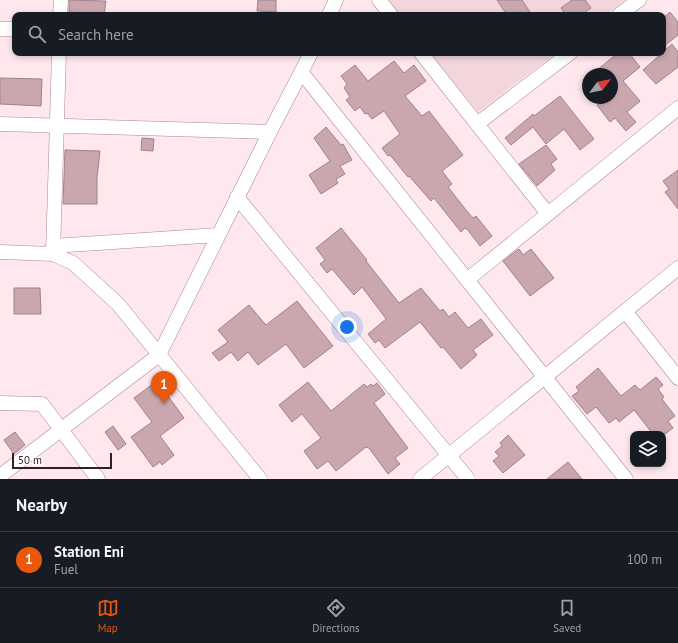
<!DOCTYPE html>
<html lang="en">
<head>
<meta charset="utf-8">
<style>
	:root { --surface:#171b24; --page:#20242c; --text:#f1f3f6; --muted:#9ea1a6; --line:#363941; --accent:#ea580c }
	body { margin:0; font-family:"PT Sans",sans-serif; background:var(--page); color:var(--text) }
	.controls { position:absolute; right:12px; bottom:12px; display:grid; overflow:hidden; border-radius:8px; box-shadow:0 2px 6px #0003 }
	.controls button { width:36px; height:36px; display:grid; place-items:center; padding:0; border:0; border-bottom:1px solid var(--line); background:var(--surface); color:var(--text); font:20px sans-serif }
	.compass { position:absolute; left:582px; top:68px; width:36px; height:36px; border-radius:50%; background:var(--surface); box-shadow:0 2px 6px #0003; rotate:58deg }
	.scale { position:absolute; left:12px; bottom:10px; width:100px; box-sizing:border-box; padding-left:4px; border:2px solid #2f2124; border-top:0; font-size:11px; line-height:14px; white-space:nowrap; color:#2f2124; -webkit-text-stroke:3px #fff; paint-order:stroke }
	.you { position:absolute; left:347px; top:327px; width:14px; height:14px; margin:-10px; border:3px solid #fff; border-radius:50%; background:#1a73e8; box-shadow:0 0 0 6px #1a73e833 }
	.badge { display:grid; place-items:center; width:26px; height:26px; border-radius:50%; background:var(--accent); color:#fff; font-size:13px; font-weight:700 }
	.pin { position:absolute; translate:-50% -33px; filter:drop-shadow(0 1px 2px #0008) }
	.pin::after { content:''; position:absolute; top:21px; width:14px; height:12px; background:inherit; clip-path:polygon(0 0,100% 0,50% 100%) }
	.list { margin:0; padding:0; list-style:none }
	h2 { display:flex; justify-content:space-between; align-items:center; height:52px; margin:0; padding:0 16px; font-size:17px }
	h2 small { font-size:13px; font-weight:400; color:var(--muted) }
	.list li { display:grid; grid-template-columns:26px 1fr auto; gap:12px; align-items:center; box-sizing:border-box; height:56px; padding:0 16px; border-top:1px solid var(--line) }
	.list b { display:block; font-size:15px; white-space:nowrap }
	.list p { margin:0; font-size:13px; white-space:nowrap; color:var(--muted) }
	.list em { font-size:13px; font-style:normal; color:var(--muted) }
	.icon { flex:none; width:22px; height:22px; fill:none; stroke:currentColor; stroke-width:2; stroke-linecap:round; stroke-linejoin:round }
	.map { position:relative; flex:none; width:678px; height:479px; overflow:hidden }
	.search { position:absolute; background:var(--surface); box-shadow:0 2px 6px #0003; left:12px; right:12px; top:12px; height:44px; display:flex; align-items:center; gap:10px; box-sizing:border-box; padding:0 14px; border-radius:8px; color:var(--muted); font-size:15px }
	.sheet { height:108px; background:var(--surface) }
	nav { display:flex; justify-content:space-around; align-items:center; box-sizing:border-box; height:56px; border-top:1px solid var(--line); background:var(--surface); font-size:11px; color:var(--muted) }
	nav a { display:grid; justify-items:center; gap:2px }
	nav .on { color:var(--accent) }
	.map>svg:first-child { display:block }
	.built { fill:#f2d6dc }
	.building { fill:#caa7af; stroke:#a28188 }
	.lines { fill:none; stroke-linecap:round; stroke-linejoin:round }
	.minor-casing { stroke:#a9888f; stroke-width:15 }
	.minor { stroke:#fff; stroke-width:14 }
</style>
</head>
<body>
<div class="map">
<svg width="678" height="479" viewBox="0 0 678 479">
	<rect width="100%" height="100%" fill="#ffe8ed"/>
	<g class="built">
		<path d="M389 0H625L605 15H401Z"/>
		<path d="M431 53H556L478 112Z"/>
	</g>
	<g class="building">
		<path d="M69 0 106 1 104 15 70 12 69 14Z"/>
		<path d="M258 0H276V12L257 11Z"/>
		<path d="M497 0H522L532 15H507Z"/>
		<path d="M572 0H585L591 8 581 15H566L561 8Z"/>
		<path d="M670 12 678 22V35L663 47V18Z"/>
		<path d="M672 44 678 52V67L656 84 643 70Z"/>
		<path d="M618 53H629L640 67 623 81 640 101 627 112 636 122 626 131 615 118 610 122 597 105 607 98H612V74H592Z"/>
		<path d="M394 61 404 73 414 65 426 81 405 96 422 116 429 111 463 155 442 171 452 184 448 187 466 210 473 218 476 216 492 236 480 246 467 229 465 228 461 232 434 198 431 201 409 176 408 177 390 155 388 156 382 148 400 134 384 111 372 119 367 113 365 114 360 107 355 111 346 100 350 97 344 88 347 84 341 76 355 65 368 81Z"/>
		<path d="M0 78 42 79 41 106 0 104Z"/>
		<path d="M560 96 594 139 580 150 564 129 546 144 533 127 511 145 505 138 533 114 534 116Z"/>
		<path d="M326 127 341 145 343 144 352 160 340 166 345 174 336 179 338 183 321 194 309 175 330 161 314 138Z"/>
		<path d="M142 138 154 139 153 151 141 150Z"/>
		<path d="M546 145 557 159 551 164 555 170 537 186 519 164Z"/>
		<path d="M65 150 100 151 97 178V204H63Z"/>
		<path d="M678 170V209L665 192 669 189 663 181Z"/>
		<path d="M341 228 367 260 366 261 399 303 421 288 440 311 443 309 449 317 455 312 468 328 481 319 493 335 473 350 477 355 461 369 443 347 441 348 420 322 385 348 379 340 375 343 368 334 386 319 384 316 362 287 354 295 332 269 327 273 320 264 325 260 316 248Z"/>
		<path d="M519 249 523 255 531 249 554 278 530 296 503 261Z"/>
		<path d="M14 288H40L41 314H14Z"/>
		<path d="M297 301 333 346 304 368 286 344 258 365 248 352 238 361 231 352 219 361 212 353 228 342 218 330 249 305 266 325Z"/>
		<path d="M598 368 621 396 635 385 640 390 656 377 663 385 658 389 664 397 662 399 675 416 668 421 673 428 665 434H653L634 410 619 422 616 418 609 423 596 407 587 414 572 396 579 391 576 387Z"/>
		<path d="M157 381 184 418 160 436 174 455 162 465 160 462 153 467 131 437 152 422 134 398Z"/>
		<path d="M308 382 331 411 364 384 367 387 371 384 373 386 377 383 385 394 374 403 408 448 395 458 400 464 388 474 369 448 366 447 336 471 328 461 317 469 304 451 321 438 302 414 292 422 279 405Z"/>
		<path d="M113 426 126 444 118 450 105 432Z"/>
		<path d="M15 432 25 445 14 454 4 440Z"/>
		<path d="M508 435 525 455 503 473 493 461 499 456 495 452 502 446 500 443Z"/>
		<path d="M568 462 582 479H547Z"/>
	</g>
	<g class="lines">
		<defs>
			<g id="minor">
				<path d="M379 0 391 15"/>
				<path d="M60 15 61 0"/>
				<path d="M329 15 336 0"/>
				<path d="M619 15 639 0"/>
				<path d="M0 29H15"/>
				<path d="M421 53 548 214"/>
				<path d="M302 73 626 479"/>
				<path d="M0 124 270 132"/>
				<path d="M477 124 570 53"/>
				<path d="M237 197 468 479"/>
				<path d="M53 246 218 235"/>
				<path d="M0 252 53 254 73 263 118 304 260 479"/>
				<path d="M53 254 59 53"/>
				<path d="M467 280 678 108"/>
				<path d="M625 311 678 378"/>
				<path d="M0 403 42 404 98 479"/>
				<path d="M0 476 159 355 270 132 311 53"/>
				<path d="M420 479 678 268"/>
			</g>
		</defs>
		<use href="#minor" class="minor-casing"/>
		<use href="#minor" class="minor"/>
	</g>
</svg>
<div class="controls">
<button><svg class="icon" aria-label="layers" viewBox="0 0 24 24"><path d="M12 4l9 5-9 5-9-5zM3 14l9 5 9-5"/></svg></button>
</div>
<svg class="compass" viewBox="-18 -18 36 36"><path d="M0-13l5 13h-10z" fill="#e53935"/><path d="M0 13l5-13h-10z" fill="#9ea1a6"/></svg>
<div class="scale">50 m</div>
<div class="you"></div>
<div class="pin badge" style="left:164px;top:404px">1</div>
<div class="search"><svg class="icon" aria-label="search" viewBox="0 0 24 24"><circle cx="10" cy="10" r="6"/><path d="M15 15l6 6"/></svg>Search here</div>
</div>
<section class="sheet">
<h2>Nearby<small></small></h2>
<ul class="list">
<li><span class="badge">1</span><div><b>Station Eni</b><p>Fuel</p></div><em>100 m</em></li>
</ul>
</section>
<nav>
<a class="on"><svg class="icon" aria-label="map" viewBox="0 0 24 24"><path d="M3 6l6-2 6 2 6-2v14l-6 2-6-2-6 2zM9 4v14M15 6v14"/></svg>Map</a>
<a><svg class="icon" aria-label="directions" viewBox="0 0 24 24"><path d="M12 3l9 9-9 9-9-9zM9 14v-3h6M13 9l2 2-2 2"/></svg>Directions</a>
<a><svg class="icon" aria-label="saved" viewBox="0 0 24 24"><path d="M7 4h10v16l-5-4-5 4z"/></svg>Saved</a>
</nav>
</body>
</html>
